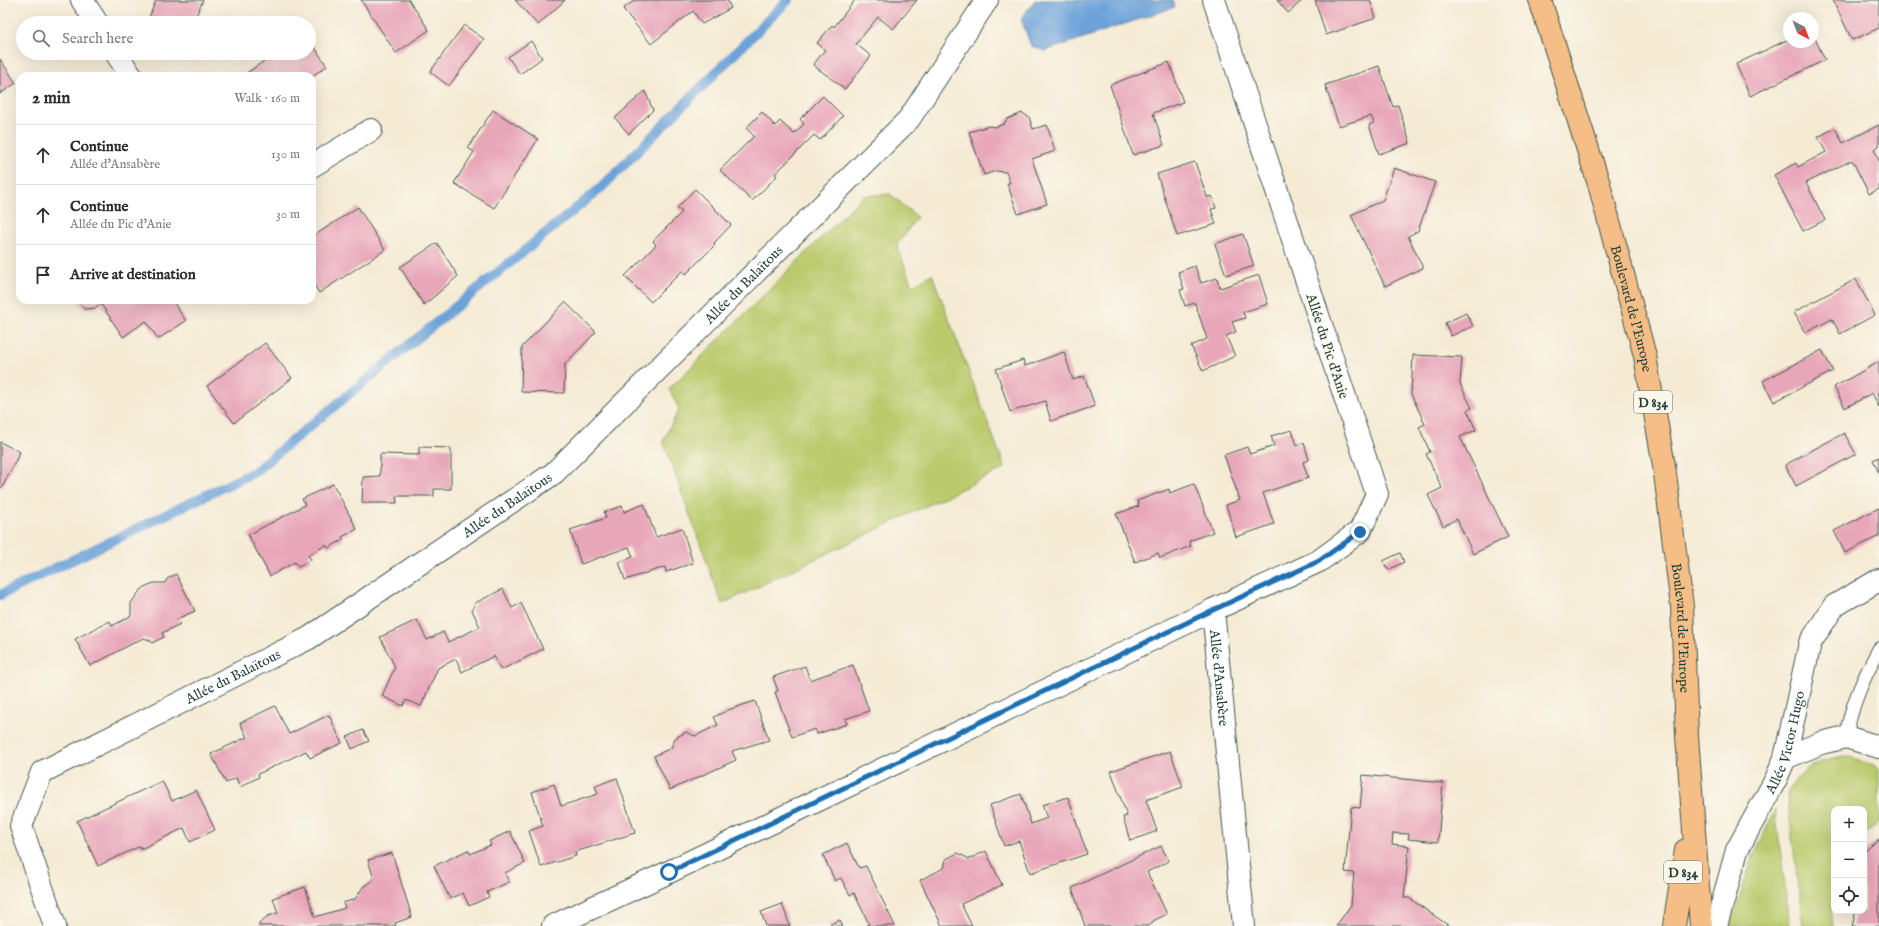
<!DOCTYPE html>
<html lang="en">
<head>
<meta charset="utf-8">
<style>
	:root { --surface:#fff; --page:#f2f2f3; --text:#2b2b33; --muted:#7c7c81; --line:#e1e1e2 }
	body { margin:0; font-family:"IM FELL English",serif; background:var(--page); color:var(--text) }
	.controls { position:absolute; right:12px; bottom:12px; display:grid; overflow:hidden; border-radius:8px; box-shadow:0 4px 16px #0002 }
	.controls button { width:36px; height:36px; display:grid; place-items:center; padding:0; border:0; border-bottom:1px solid var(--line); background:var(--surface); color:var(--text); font:20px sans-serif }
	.compass { position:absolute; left:1783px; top:12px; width:36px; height:36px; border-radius:50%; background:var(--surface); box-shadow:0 4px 16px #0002; rotate:138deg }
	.stop { position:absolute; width:12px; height:12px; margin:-9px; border:3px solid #1f6fb2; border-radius:50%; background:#fff }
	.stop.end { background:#1f6fb2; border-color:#fff; box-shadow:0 1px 4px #0008 }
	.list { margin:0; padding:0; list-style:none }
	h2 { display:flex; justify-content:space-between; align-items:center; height:52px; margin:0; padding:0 16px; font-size:17px }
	h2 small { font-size:13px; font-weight:400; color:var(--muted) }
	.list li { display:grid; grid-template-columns:26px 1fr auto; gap:12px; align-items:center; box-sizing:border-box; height:60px; padding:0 16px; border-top:1px solid var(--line) }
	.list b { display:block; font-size:15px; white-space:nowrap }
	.list p { margin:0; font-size:13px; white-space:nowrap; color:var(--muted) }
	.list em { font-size:13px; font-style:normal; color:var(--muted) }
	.icon { flex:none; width:22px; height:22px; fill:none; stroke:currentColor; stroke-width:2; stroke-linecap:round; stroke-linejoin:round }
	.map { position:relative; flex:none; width:1879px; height:926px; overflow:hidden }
	.search { position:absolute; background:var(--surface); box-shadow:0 4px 16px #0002; left:16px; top:16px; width:300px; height:44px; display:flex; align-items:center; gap:10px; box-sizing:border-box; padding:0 14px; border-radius:22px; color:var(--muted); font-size:15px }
	.panel { position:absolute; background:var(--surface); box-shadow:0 4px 16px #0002; left:16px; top:72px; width:300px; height:232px; border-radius:12px }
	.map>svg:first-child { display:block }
	.green { fill:#baca6c; stroke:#6c8450 }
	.water { fill:#6ca2d9; stroke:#467086 }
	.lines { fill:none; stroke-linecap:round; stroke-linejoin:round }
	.stream { stroke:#6ca2d9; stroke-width:10 }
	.building { fill:#e8a6b9 }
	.lane-casing { stroke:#3f574c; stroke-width:15 }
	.street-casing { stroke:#3f574c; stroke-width:24 }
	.primary-casing { stroke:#3f574c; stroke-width:24 }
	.lane { stroke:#fff; stroke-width:13 }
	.street { stroke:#fff; stroke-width:22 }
	.primary { stroke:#f6be87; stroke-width:22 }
	.route { stroke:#1f6fb2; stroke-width:5 }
	.labels { text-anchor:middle; stroke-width:3; stroke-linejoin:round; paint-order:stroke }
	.shield { fill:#fbf7ec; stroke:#61756b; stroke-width:1 }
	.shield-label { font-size:13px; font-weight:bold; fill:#1f3d34 }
	.street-label { font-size:14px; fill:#1f3d34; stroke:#fbf7ec }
</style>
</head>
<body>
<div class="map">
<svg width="1879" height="926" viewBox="0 0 1879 926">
	<rect width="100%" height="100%" fill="#fbf7ec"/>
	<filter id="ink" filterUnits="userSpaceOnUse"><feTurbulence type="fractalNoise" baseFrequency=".025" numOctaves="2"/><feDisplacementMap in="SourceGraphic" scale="8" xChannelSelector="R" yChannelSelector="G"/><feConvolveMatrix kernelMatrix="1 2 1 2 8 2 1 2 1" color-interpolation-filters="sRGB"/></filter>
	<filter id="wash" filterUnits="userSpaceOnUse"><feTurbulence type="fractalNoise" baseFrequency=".012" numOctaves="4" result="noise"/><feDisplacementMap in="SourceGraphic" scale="16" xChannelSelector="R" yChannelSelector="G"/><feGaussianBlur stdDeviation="0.9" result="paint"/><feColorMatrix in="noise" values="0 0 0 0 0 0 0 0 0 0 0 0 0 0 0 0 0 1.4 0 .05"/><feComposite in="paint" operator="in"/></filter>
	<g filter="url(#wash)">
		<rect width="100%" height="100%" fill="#f5ebd5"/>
		<g class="green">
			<path d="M890 194 917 217 897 245 912 286 932 274 1005 468 722 604 663 441 679 409 669 389 863 196Z"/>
			<path d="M1839 757H1851L1879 768V822L1864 835V809H1834V893L1831 909 1833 926H1803L1787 795C1797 772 1815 761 1839 757Z"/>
			<path d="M1775 810 1790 926H1730L1753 857Z"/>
		</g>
		<path class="water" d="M1035 0H1173L1175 7 1045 51 1031 46 1021 19Z"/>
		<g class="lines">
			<path class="stream" d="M0 595 254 472 601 188 788 0"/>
		</g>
		<g id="blocks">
			<g class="building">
				<path d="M156 0H203L193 23H147Z"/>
				<path d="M361 0H409L429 30 396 53Z"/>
				<path d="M515 0H565L538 25Z"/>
				<path d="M635 0H727L731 8 702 24 693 11 651 44 623 9Z"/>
				<path d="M855 0H917L893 29 878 17 856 44 871 56 845 89 813 65 825 50 817 43 832 25 834 27Z"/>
				<path d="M1277 0H1303L1288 13Z"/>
				<path d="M1315 0H1370L1376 18 1326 35Z"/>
				<path d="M1833 0H1879V28L1852 40Z"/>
				<path d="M464 25 484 39 449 86 430 72Z"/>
				<path d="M1813 34 1825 60 1750 96 1736 64 1789 39V42H1813Z"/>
				<path d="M309 39 327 66 312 76H242L276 53H309Z"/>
				<path d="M531 41 542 58 520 74 508 57Z"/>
				<path d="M0 59 16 83 0 94Z"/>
				<path d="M1169 62 1183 102 1153 113 1164 145 1133 155 1110 85Z"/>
				<path d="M1379 66 1393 107 1398 105 1410 143 1379 154 1369 125 1374 123 1371 116 1339 126 1325 85Z"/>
				<path d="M645 91 653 110 629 134 615 118Z"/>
				<path d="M823 96 843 116 820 140 814 135 775 174 777 176 752 201 720 170 754 136 746 128 762 112 775 126 780 121 794 134 804 124 800 119Z"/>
				<path d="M493 110 538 139 494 208 454 183 474 152 468 148Z"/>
				<path d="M1022 113 1029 117 1033 129 1047 125 1055 151 1032 159 1047 204 1018 214 1007 183H1010L1006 172 996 171 984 175 969 132 989 126 995 127 1004 124 1007 119Z"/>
				<path d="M1879 125V146L1874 149 1879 160V189L1869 194 1852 160 1806 183 1825 220 1803 231 1774 175 1796 163 1798 167 1826 152 1818 137 1835 128 1843 143Z"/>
				<path d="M1195 162 1207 197 1212 196 1216 208 1211 209 1216 224 1177 236 1157 174Z"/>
				<path d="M1394 168 1435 182 1418 231 1408 236 1423 268 1385 286 1351 215 1383 200Z"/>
				<path d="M695 189 731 225 714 243 715 245 686 274 682 271 651 302 625 276 656 245 653 241 682 212 677 208Z"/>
				<path d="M358 207 385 250 319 293 312 281V237Z"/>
				<path d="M1243 234 1254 266 1226 275 1215 244Z"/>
				<path d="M437 243 458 276 424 305 400 267Z"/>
				<path d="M1195 266 1201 283 1217 278 1220 288 1259 275 1268 304 1243 312 1245 318 1232 322 1236 332 1226 336 1235 356 1203 371 1191 346 1207 339 1195 303 1185 306 1180 290 1184 289 1178 272Z"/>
				<path d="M1856 279 1875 315 1840 334 1832 319 1805 333 1794 312Z"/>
				<path d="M77 300H168L169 302 172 300 186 321 158 339 146 321 123 337 101 304 96 308 84 309Z"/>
				<path d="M565 302 596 332 565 364 564 393 521 392 522 347Z"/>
				<path d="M1466 313 1473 326 1451 336 1445 323Z"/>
				<path d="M265 343 292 378 234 423 207 386Z"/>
				<path d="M1822 350 1833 371 1774 402 1763 381Z"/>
				<path d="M1064 352 1073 380 1084 376 1095 406 1051 421 1045 401 1010 412 996 369 1023 360 1025 366Z"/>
				<path d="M1413 355 1462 357 1460 384 1472 408 1467 410 1476 430 1460 437 1508 537 1473 554 1457 519 1443 526 1428 495 1442 488 1426 454 1430 452 1419 427 1425 424 1411 394Z"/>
				<path d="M1879 362V407L1872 393 1845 408 1834 387Z"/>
				<path d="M1292 430 1297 445 1304 443 1309 460 1303 462 1308 478 1263 493 1274 524 1236 537 1226 505 1240 500 1224 455 1247 447 1250 454 1274 446 1271 436Z"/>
				<path d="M1844 433 1856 454 1796 486 1785 465Z"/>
				<path d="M0 442 20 452 2 488 0 486Z"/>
				<path d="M419 447 451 448V489H434V496H396L397 503H362L363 477 380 476V454L419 455Z"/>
				<path d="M1879 457V473L1873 460Z"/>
				<path d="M333 484 357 529 342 537 343 540 328 548 326 545 308 555 311 560 298 567 295 562 270 576 248 535 305 505 302 499Z"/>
				<path d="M1194 484 1213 532 1189 541 1191 546 1160 558 1158 553 1135 562 1116 514 1139 506 1137 501 1169 489 1170 493Z"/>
				<path d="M644 504 656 537 682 528 693 563 666 572 665 567 625 580 619 562 633 557 629 547 581 564 570 530 606 518 604 512 622 506 624 512Z"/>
				<path d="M1879 508V536L1845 553 1834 531Z"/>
				<path d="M1400 553 1404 562 1388 570 1383 561Z"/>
				<path d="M176 574 195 611 177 619 180 624 162 633 164 637 152 643 150 640 143 638 90 666 75 639 110 621 112 626 131 616V603L139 592 146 586 154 583H165L167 579Z"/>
				<path d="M503 589 512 608 521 603 543 649 501 670 494 656 462 672 456 659 438 668 421 706 406 700 403 706 382 696 395 667 380 637 417 620 427 640 443 632 448 642 480 627 472 610 475 603Z"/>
				<path d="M853 665 869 711 845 719 847 724 817 734 815 729 792 737 775 692 778 691 773 677 805 666 810 680Z"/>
				<path d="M755 701 769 740 732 751 736 760 670 790 654 756 671 748 675 738 686 732 695 736 718 725 714 717 728 710Z"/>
				<path d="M275 706 289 734 329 715 342 743 310 758 306 751 258 774 259 777 240 787 236 778 226 783 211 754 247 737 240 723Z"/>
				<path d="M363 730 369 741 352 749 347 737Z"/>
				<path d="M1170 751 1183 787 1146 800 1157 831 1130 841 1123 817 1127 816 1111 771Z"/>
				<path d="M1363 775 1443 783 1438 842 1408 839 1409 834 1393 833 1392 844 1409 846 1404 898H1409L1449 926H1336L1351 905 1354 873 1345 872 1351 807 1360 808Z"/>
				<path d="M617 778 635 833 575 852 576 856 541 867 529 831 543 826 532 792 554 784 561 806 598 794 595 786Z"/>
				<path d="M162 781 172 801 196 790 215 830 190 842 184 828 141 849 140 846 98 866 77 821Z"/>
				<path d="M1021 794 1031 824 1047 818 1042 805 1068 797 1087 854 1030 873 1019 841 1004 846 990 805Z"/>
				<path d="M510 831 525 863 505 873 509 882 487 892 489 897 469 906 463 893 450 899 434 866 468 850 470 854 491 845 489 841Z"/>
				<path d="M1879 839V926H1852L1856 911H1864V852Z"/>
				<path d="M847 843 859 868 866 866 895 926H865L869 924 854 893 850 895 841 878 835 881 823 855Z"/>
				<path d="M1161 846 1169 861 1147 872 1167 914 1153 921 1149 926H1085L1072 888Z"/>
				<path d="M986 851 1002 885 961 904 972 926H942L920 880 944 868 946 859 958 853 969 859Z"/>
				<path d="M392 853 412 917 395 923 396 926H259V923L268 916 278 913 273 898 305 887 315 917 345 908 343 903 355 899 363 887 374 879 368 860Z"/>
				<path d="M782 904 790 926H766L761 912Z"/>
				<path d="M840 920 843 926H827Z"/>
			</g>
		</g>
	</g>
	<g filter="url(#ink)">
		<use href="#blocks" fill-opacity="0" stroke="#3f574c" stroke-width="1"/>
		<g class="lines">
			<defs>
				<path id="lane" d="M1846 737C1851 705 1864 677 1879 649"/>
				<g id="street">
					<path d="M82 0 97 23"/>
					<path d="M116 53 131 76"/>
					<path d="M312 166 371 130"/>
					<path d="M1213 610 1319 561 1360 531 1377 494 1214 0"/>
					<path d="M1785 758 1821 743 1846 737 1879 747"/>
					<path id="s1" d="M55 926 21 826 42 772 309 638 554 473 909 119 987 0"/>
					<path id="s2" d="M553 926 669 872 1213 610 1244 926"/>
					<path id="s3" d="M1716 926 1737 850 1776 779 1785 758 1810 643 1834 606 1879 580"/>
				</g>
				<g id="primary">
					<path id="s4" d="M1540 0 1599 184 1645 356 1664 466 1682 606 1687 736 1701 926"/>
					<path d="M1674 926 1686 850"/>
				</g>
			</defs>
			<use href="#lane" class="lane-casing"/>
			<use href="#street" class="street-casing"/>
			<use href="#primary" class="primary-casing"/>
			<use href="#lane" class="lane"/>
			<use href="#street" class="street"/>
			<use href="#primary" class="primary"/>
		</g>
	</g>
	<g class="lines" filter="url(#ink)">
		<path class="route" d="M669 872 1213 610 1319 561 1360 532"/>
	</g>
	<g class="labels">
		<g class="shield">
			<rect x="1634" y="391" width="38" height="22" rx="3"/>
			<rect x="1664" y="861" width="38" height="22" rx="3"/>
		</g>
		<g class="shield-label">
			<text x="1653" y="407">D 834</text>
			<text x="1683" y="877">D 834</text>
		</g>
		<g class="street-label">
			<text dy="5" stroke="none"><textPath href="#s1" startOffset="1025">Allée du Balaïtous</textPath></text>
			<text dy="5" stroke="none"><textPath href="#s4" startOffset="322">Boulevard de l'Europe</textPath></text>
			<text transform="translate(1328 346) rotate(72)" y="5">Allée du Pic d'Anie</text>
			<text dy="5" stroke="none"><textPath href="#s1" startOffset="701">Allée du Balaïtous</textPath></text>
			<text dy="5" stroke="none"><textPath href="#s4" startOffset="646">Boulevard de l'Europe</textPath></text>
			<text dy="5" stroke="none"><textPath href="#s1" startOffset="377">Allée du Balaïtous</textPath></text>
			<text dy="5" stroke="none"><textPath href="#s2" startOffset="800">Allée d'Ansabère</textPath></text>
			<text dy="5" stroke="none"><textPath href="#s3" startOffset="198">Allée Victor Hugo</textPath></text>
		</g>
	</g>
</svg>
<div class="controls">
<button>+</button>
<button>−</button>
<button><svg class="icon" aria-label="locate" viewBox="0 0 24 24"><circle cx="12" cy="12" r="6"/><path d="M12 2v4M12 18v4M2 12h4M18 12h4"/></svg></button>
</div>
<svg class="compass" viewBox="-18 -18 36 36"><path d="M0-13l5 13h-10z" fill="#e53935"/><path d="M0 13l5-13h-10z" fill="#7c7c81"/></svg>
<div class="stop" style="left:669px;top:872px"></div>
<div class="stop end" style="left:1360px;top:532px"></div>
<div class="search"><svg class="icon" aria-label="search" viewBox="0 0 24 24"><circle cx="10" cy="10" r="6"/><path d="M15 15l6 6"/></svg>Search here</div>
<section class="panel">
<h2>2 min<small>Walk · 160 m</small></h2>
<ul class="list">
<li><svg class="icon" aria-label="ahead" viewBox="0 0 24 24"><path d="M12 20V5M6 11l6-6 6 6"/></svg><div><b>Continue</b><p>Allée d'Ansabère</p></div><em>130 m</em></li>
<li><svg class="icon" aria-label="ahead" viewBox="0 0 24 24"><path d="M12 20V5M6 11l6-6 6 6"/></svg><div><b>Continue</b><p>Allée du Pic d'Anie</p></div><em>30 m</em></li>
<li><svg class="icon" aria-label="arrive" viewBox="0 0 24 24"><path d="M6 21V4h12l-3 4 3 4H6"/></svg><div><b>Arrive at destination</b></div></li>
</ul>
</section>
</div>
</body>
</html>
